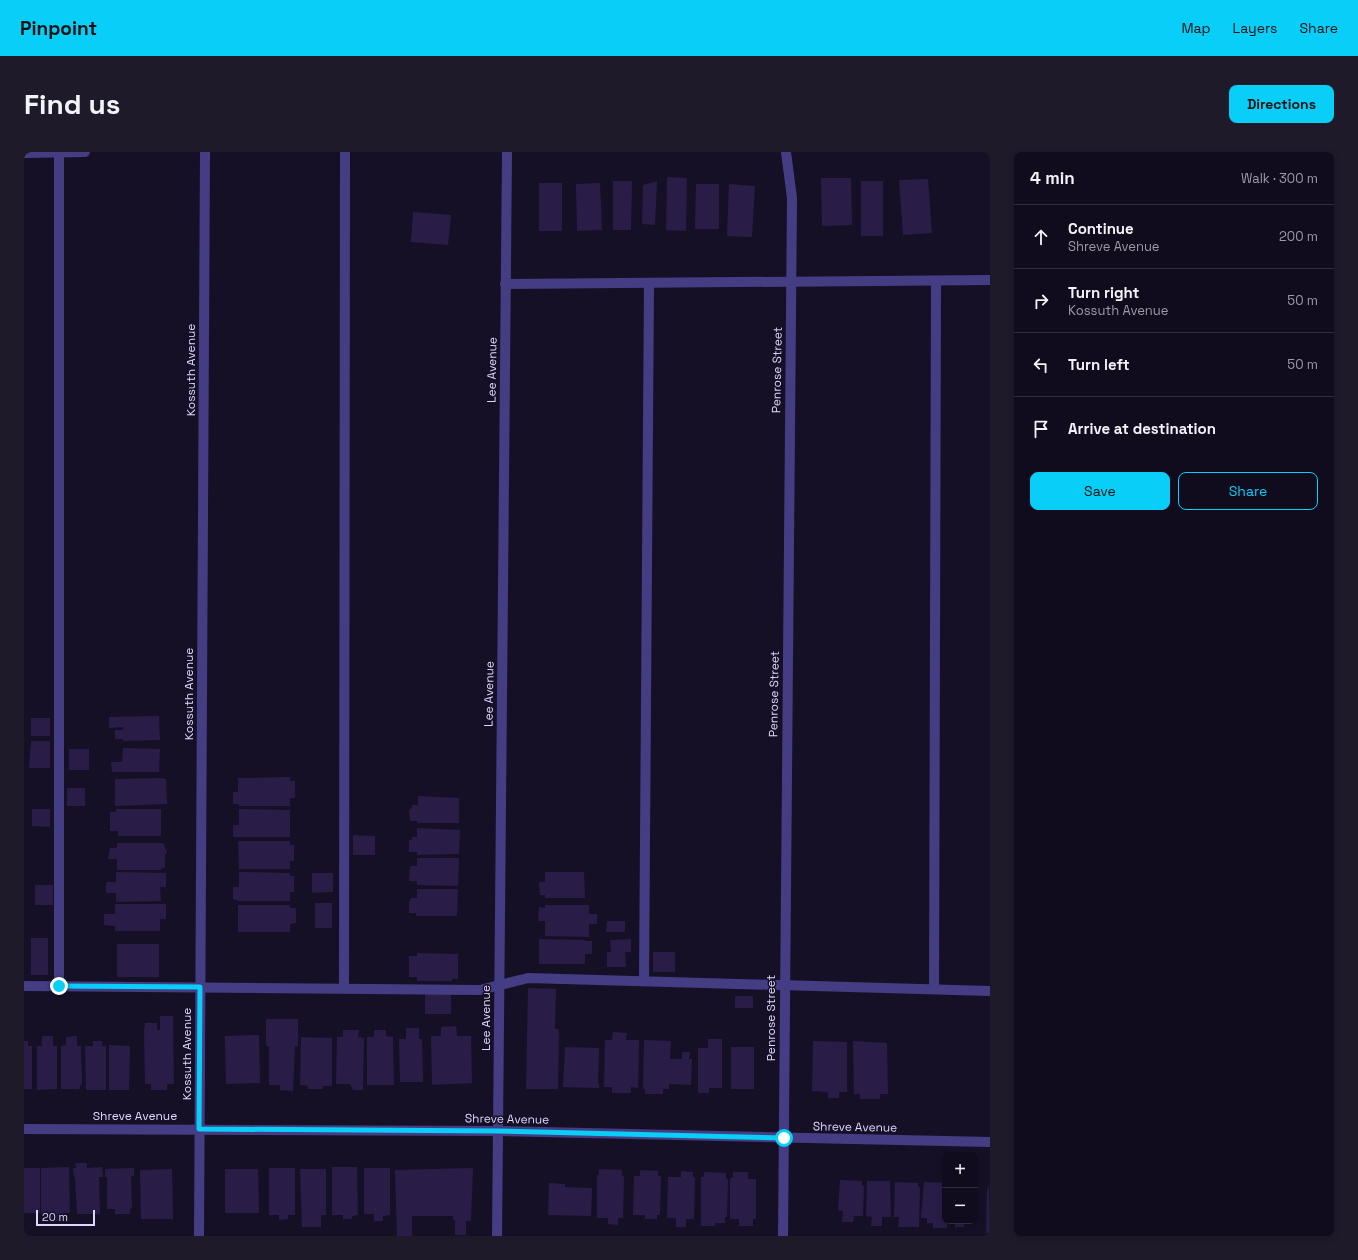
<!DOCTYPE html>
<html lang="en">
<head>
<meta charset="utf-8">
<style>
	:root { --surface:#100c1d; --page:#1e1a2a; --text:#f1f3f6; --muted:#9c9ba4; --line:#302c3b; --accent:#09cef7 }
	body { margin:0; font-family:"Space Grotesk",sans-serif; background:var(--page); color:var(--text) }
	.controls { position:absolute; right:12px; bottom:12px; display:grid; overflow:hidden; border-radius:8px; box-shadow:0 2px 6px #0003 }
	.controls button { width:36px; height:36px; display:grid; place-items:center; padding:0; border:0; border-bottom:1px solid var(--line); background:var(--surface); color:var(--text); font:20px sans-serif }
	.scale { position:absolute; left:12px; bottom:10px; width:59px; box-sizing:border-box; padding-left:4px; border:2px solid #ded7fe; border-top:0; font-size:11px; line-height:14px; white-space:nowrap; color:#ded7fe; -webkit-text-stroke:3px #161027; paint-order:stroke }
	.stop { position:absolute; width:12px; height:12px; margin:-9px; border:3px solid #09cef7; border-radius:50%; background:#fff }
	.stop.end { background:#09cef7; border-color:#fff; box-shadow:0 1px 4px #0008 }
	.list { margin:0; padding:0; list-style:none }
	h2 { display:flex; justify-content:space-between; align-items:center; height:52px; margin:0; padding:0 16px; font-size:17px }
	h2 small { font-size:13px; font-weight:400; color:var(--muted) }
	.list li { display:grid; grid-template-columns:26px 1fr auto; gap:12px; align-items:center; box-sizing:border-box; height:64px; padding:0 16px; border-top:1px solid var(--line) }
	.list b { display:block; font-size:15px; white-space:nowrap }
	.list p { margin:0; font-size:13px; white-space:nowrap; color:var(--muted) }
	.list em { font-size:13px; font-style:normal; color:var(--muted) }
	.actions { display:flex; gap:8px; padding:12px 16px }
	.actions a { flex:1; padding:9px 0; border:1px solid var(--accent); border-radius:8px; text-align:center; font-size:14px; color:var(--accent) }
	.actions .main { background:var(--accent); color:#111 }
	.icon { flex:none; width:22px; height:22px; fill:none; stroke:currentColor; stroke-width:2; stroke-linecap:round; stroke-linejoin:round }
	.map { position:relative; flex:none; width:966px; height:1084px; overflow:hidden; border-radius:8px }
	header { display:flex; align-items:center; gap:24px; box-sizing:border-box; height:56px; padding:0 20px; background:var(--accent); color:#111 }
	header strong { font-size:19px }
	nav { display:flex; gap:22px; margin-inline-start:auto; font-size:14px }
	.intro { display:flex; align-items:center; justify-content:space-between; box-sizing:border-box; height:96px; padding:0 24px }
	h1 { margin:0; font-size:28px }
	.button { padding:10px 18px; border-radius:8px; background:var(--accent); color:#111; font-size:14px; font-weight:700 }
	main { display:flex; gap:24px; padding:0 24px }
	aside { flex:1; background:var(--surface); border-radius:8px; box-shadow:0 2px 6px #0003 }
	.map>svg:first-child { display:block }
	.building { fill:#291d47 }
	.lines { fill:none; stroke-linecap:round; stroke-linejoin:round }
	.service { stroke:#453d84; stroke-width:10 }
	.minor { stroke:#453d84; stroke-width:10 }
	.tertiary { stroke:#453d84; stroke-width:10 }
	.route { stroke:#09cef7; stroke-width:5 }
	.labels { text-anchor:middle; stroke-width:3; stroke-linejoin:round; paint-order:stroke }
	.street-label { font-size:12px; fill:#ded7fe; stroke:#161027 }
</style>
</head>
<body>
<header>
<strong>Pinpoint</strong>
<nav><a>Map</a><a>Layers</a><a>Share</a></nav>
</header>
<div class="intro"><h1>Find us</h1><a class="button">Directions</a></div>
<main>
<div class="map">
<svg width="966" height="1084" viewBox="0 0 966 1084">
	<rect width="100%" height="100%" fill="#161027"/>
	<g class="building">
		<path d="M643 25 663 26 662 79 642 78Z"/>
		<path d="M797 26H827L828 73 798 74Z"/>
		<path d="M904 27 908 81 879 83 875 28Z"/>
		<path d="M589 29H608L607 78H589Z"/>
		<path d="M633 29 631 73 618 72 619 33Z"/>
		<rect x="837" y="29" width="22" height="55"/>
		<rect x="515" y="31" width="23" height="48"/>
		<path d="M576 31 578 78 553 79 552 32Z"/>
		<path d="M672 32H695V77H671Z"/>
		<path d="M705 32 731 34 728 85 703 84Z"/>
		<path d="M389 60 427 63 424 93 387 90Z"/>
		<path d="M135 564 136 588 99 589V587H91V578H99V575L85 576V565Z"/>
		<rect x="7" y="566" width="19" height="18"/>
		<path d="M7 589H26V616H5Z"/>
		<path d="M99 596 136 597 135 620H88L87 610H98Z"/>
		<rect x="45" y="597" width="20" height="21"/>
		<path d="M266 625V629H271V646H266V654H215V652H209V640H214V626Z"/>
		<path d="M136 626 142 627 143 652 91 654V627Z"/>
		<rect x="43" y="636" width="18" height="18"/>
		<path d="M394 644 435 646V671H393V669H386L385 658 388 656V653H394Z"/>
		<path d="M8 657H26V675L8 674Z"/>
		<path d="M92 657H137V684H94V679H86V660H92Z"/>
		<path d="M215 657 266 658V685H209V673H215Z"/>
		<path d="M393 676 436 678 435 702 393 703V700H385V688H388V685H393Z"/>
		<path d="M329 683 351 684V703H329Z"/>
		<path d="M214 689H266V693H270V709H266V717H215Z"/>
		<path d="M93 691H137L140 692 143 701 141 702V716H137V718H93V707H84L86 696H93Z"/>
		<path d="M393 706H435L434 734 393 733V729H385L386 714H393Z"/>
		<path d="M92 720 142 721V735H136L137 749 92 750V741H82V730H92Z"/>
		<path d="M215 720 266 721V724H270V740H266V749H215L209 747V735H215Z"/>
		<path d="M521 720H560L561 746H521V743H516L515 730H521Z"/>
		<path d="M288 721H309V740L288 741Z"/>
		<rect x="11" y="733" width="18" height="20"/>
		<path d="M393 737H434L433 764H392V761H385V749H386L387 746H393Z"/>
		<rect x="291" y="751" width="17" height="25"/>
		<path d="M91 752H142V767H136V779H91V774L80 773V762H91Z"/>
		<path d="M214 753H266V756H272V771L266 772V780H214Z"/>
		<path d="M521 753H565V762H573V772H565V785L521 784V769H514L515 755 521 756Z"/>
		<path d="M583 769H601V780H582Z"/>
		<rect x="7" y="786" width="17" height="37"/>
		<path d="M515 787 561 788V789H568V802H561V812H515Z"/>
		<path d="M607 787V800H601L602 815H583V800H590H587L586 788Z"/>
		<rect x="93" y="792" width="42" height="33"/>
		<rect x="629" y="800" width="22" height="20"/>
		<path d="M393 801 434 802V827H428V829H393V825H385V804H393Z"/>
		<path d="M504 836 532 837 531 877H535L534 937H502Z"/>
		<rect x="401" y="842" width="26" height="20"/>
		<rect x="711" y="844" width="18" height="12"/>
		<path d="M136 864H149L150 932H143V938H127V932H121L120 879 121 871H133V878H136Z"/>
		<path d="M242 867H274V894H271L269 939 256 938V933H245V894H242Z"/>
		<path d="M432 874 433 884H447L448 931 408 933 407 884H417V875Z"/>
		<path d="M382 876H395V887H398L399 930H376L375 887H382Z"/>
		<path d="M319 878H335L334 885 340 886 339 938H329L326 932H312L313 885H319Z"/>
		<path d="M350 878H362V884L369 885 370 933H343V885H350Z"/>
		<path d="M589 880 603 881 602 888H615L614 936 607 935V941H588V935H580L581 888H588Z"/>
		<path d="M235 883 236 931 202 932 201 884Z"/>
		<path d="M18 884H29V894H33V937L13 938V894H18Z"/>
		<path d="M53 884V894H57L58 931 55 937H37V894L42 893V885Z"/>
		<path d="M277 885 308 886V934H299V937H283L284 934 276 933Z"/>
		<path d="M684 887H698V936H685V941H674V896H684Z"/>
		<path d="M620 888 647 889 646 907H658V900H666L665 907H668L667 933 645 932V937H639V942H621V937H619Z"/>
		<path d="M0 889H4V894H8V937H0Z"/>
		<path d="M69 889H78V894H82V938H62L61 894H69Z"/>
		<path d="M789 889 823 890V940H815V946H804V940L788 939Z"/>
		<path d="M829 889 863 891 864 942H856V947H836V942H830Z"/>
		<path d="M85 893 106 894 105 938H85Z"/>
		<path d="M541 895 575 896 574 932H575V936L539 935Z"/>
		<rect x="707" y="895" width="23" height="42"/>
		<path d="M51 1011H63V1016L78 1015 79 1025H75L76 1062H53L51 1025H50L49 1016H52Z"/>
		<path d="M45 1015 46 1061H39V1069H26L25 1062H17V1016Z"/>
		<path d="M308 1015H333L334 1063 328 1064V1067H319V1063H308Z"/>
		<rect x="0" y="1016" width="16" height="45"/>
		<path d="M110 1016V1024H107L108 1057 106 1056V1062H91V1057H83V1025H81V1017Z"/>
		<path d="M245 1016H271V1063H264V1067L255 1068V1063H245Z"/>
		<path d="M340 1016H366V1063L359 1064V1069H350V1062H340Z"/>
		<path d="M449 1016 447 1069H442V1083H431V1068H429V1064H388V1084H373L371 1018Z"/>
		<path d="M148 1017 149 1067H117L116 1018Z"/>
		<path d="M201 1017H234L235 1061H201Z"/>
		<path d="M276 1017H302V1063H297V1075H278Z"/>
		<path d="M575 1017 598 1018V1024H600L599 1066H594V1073L584 1072V1066H573V1023H575Z"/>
		<path d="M616 1018 634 1019V1024H637L636 1063H633V1067H621V1063H609L610 1024H616Z"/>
		<path d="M657 1019 669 1020V1025H671L670 1067H662V1075H652V1066H643L644 1025H657Z"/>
		<path d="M680 1020 702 1021V1026L704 1027 703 1065H701V1071H691V1074H677V1025H680Z"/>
		<path d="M709 1020H724V1027H732V1067H729V1074H715V1067H706V1026H709Z"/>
		<path d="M816 1028 838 1029V1034H840L839 1064H830L829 1070H818L819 1059 814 1058Z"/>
		<path d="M843 1029H866L867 1065H858V1074H847L848 1065 842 1064Z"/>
		<path d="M871 1030 894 1031V1035H896L895 1075H874L875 1065H870Z"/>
		<path d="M900 1030 921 1031V1069H923V1076H909V1071H903V1066H897Z"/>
		<path d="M965 1030 966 1081H962L963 1038H964Z"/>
		<path d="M525 1031 541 1032V1035L568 1036 567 1064 524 1063Z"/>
		<rect x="931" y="1069" width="9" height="6"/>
	</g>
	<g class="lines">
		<g class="service">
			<path d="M35 0V834"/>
			<path d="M481 132 966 128"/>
			<path d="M620 829 625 131"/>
			<path d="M0 834 456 838 504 826 966 839"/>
			<path d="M320 836 321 0"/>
			<path d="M910 837 912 129"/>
		</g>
		<g class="minor">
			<path d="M0 1 61 0"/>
			<path d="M474 979 483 0"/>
			<path d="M175 1084 181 0"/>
			<path d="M759 1084 768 46 762 0"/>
		</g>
		<g class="tertiary">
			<path d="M0 977 474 979 966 990"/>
			<path d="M473 1084 474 979"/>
		</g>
	</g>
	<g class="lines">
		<path class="route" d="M35 834 176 835 175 977 474 979 760 986"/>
	</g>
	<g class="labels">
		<g class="street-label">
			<text transform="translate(167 218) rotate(-90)" y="4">Kossuth Avenue</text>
			<text transform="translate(468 218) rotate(-89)" y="4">Lee Avenue</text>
			<text transform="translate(753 218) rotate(-89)" y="4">Penrose Street</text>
			<text transform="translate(165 542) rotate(-90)" y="4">Kossuth Avenue</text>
			<text transform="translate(465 542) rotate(-89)" y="4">Lee Avenue</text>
			<text transform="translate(750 542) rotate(-89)" y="4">Penrose Street</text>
			<text transform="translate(462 866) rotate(-90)" y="4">Lee Avenue</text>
			<text transform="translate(747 866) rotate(-90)" y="4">Penrose Street</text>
			<text transform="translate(163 902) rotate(-90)" y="4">Kossuth Avenue</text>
			<text x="111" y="968">Shreve Avenue</text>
			<text transform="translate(483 967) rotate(1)" y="4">Shreve Avenue</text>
			<text transform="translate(831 975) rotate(1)" y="4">Shreve Avenue</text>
		</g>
	</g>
</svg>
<div class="controls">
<button>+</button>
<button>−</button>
</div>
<div class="scale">20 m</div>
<div class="stop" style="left:760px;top:986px"></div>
<div class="stop end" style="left:35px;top:834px"></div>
</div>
<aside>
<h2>4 min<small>Walk · 300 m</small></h2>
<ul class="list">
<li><svg class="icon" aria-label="ahead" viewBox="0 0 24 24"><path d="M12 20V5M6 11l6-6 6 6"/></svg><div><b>Continue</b><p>Shreve Avenue</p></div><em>200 m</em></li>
<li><svg class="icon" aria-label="right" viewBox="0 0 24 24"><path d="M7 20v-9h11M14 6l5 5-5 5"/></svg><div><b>Turn right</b><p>Kossuth Avenue</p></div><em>50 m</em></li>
<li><svg class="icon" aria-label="left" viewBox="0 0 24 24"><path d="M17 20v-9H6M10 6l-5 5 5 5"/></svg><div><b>Turn left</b></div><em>50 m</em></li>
<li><svg class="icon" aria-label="arrive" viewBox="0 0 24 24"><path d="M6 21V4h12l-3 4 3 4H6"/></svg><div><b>Arrive at destination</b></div></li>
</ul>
<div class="actions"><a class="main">Save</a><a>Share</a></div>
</aside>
</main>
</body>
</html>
